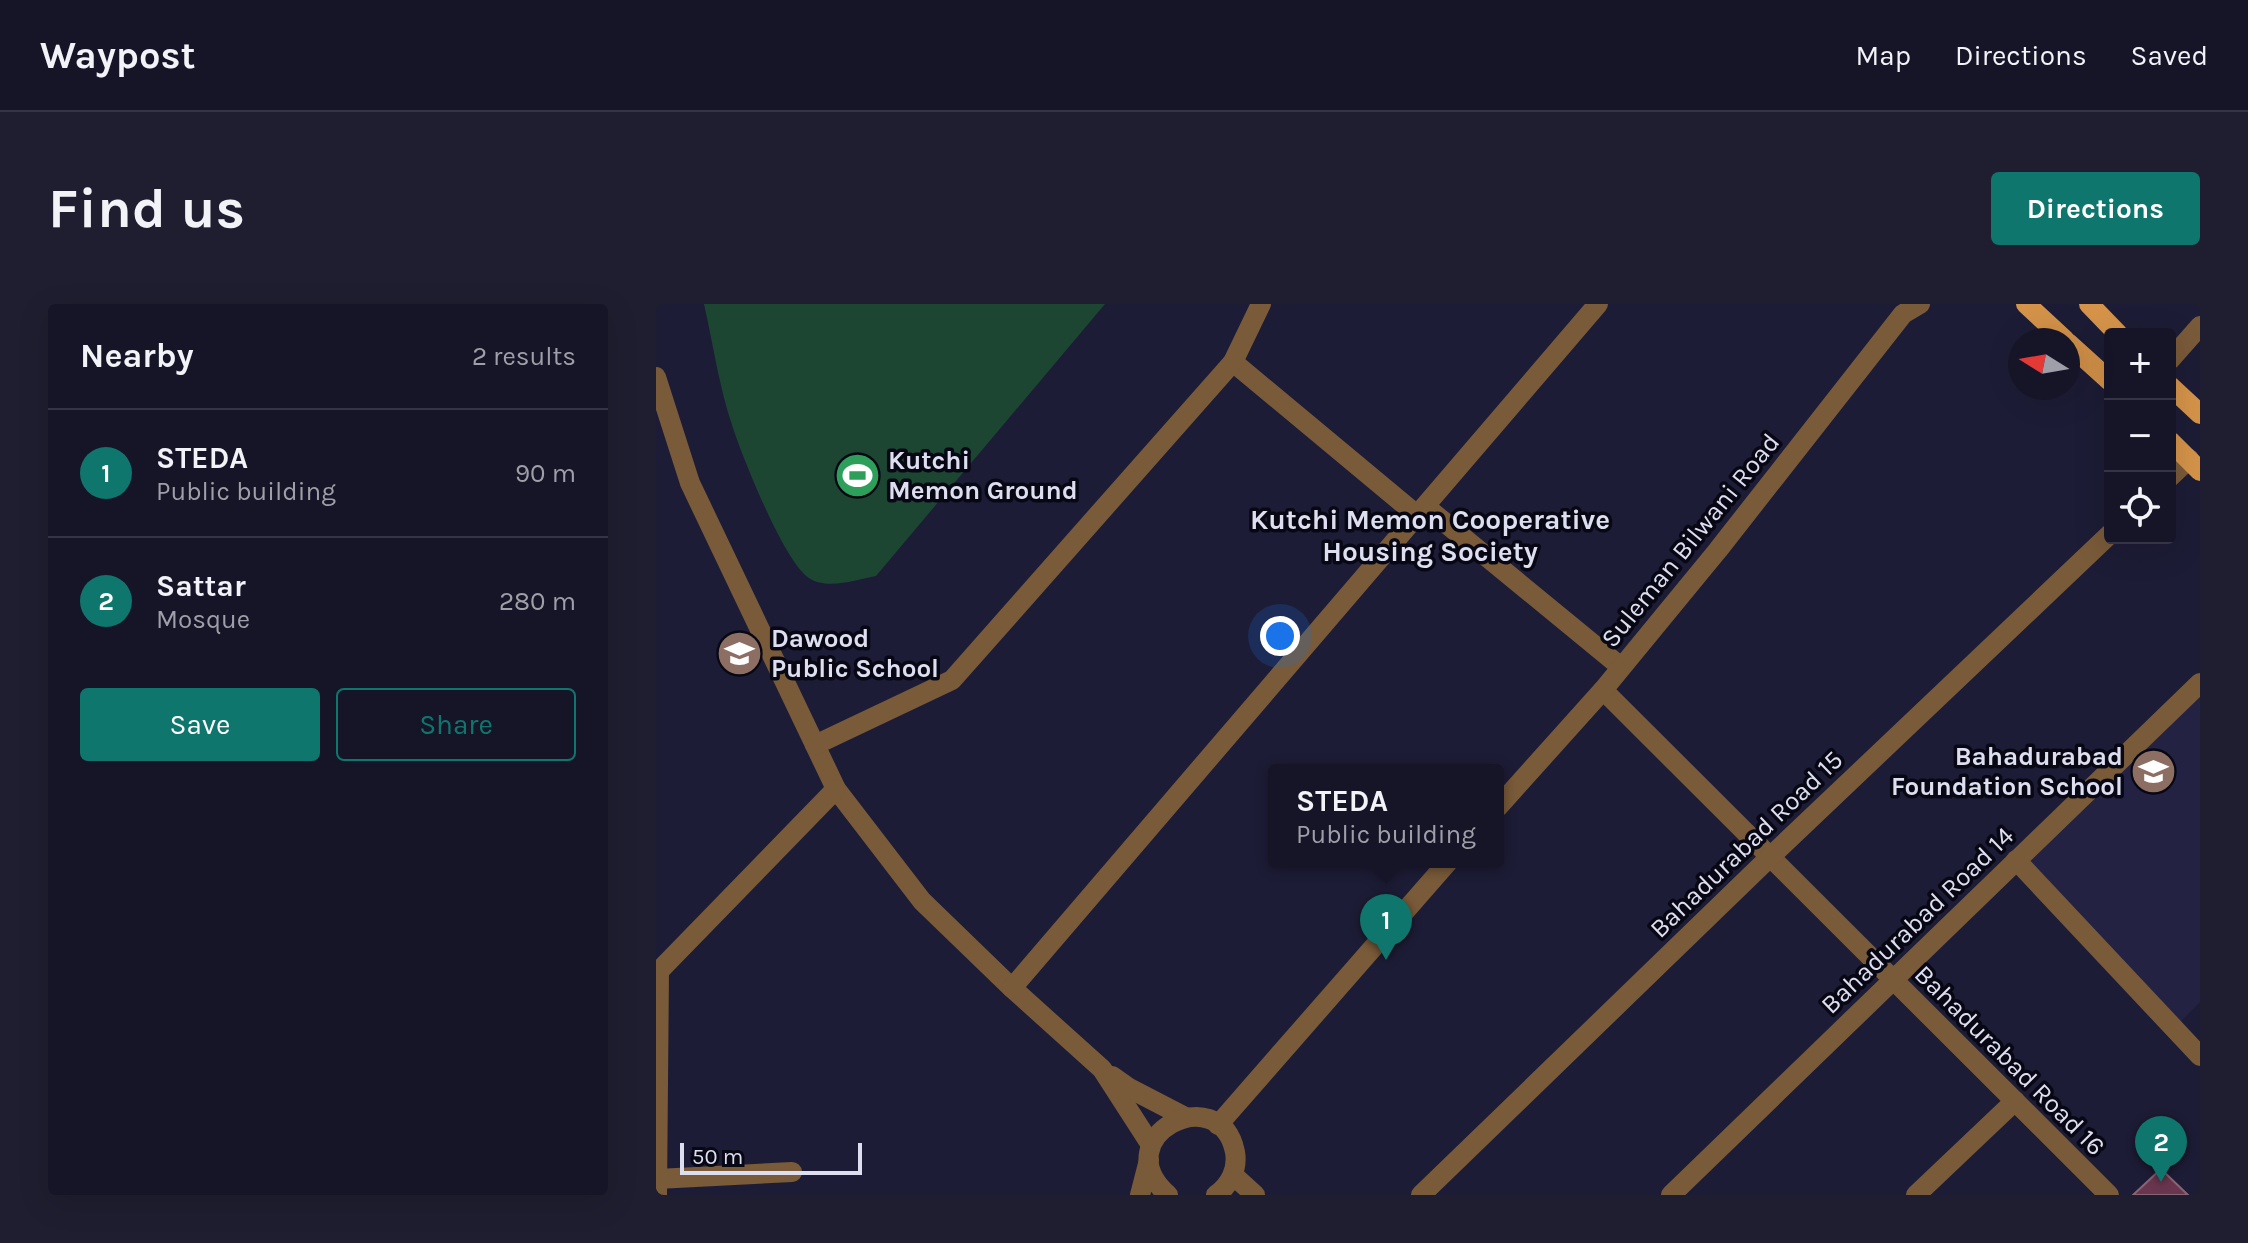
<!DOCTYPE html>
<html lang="en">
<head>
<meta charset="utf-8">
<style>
	:root { --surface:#161528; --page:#1f1e30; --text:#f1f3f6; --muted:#9e9fa8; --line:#353445; --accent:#0f766e }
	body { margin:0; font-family:Karla,sans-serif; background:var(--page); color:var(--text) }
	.controls { position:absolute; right:24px; top:24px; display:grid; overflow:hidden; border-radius:8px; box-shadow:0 8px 32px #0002 }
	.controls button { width:72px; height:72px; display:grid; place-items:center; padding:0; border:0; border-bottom:2px solid var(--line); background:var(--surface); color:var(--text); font:40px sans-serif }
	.compass { position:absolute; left:1352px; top:24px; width:72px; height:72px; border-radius:50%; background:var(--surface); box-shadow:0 8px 32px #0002; rotate:281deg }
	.scale { position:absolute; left:24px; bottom:20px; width:182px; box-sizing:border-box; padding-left:8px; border:4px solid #dddef0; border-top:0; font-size:22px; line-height:28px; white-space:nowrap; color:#dddef0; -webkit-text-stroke:6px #080814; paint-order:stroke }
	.you { position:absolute; left:624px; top:332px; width:28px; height:28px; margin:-20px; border:6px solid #fff; border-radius:50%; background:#1a73e8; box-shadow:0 0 0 12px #1a73e833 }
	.badge { display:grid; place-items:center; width:52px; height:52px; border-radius:50%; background:var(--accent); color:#fff; font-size:26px; font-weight:700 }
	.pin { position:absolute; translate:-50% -66px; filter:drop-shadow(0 2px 4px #0008) }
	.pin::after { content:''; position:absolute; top:42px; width:28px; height:24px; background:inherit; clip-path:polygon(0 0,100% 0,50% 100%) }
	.popup { position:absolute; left:612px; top:460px; width:236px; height:104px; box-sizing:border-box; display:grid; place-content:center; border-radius:8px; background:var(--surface); filter:drop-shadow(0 2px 6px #0005); font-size:26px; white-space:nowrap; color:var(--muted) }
	.popup b { font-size:30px; color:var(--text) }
	.popup::after { content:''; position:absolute; left:50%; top:100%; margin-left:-16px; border:16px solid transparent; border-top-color:var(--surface) }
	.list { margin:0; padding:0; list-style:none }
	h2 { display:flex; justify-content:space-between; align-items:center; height:104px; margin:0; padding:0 32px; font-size:34px }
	h2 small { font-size:26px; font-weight:400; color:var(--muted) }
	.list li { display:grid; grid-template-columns:52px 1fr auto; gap:24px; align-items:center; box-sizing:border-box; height:128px; padding:0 32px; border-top:2px solid var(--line) }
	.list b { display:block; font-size:30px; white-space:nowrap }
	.list p { margin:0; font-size:26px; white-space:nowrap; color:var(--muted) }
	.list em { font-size:26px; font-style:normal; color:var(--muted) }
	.actions { display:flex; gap:16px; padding:24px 32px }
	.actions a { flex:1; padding:18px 0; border:2px solid var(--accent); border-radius:8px; text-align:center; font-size:28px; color:var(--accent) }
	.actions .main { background:var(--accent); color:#fff }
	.icon { flex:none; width:44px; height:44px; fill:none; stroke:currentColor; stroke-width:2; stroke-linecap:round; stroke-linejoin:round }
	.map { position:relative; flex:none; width:1544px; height:891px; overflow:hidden; border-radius:8px }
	header { display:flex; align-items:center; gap:48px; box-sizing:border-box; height:112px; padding:0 40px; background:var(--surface); border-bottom:2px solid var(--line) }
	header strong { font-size:38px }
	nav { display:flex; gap:44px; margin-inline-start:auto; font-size:28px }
	.intro { display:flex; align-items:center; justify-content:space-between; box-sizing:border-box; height:192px; padding:0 48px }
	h1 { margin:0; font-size:56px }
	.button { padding:20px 36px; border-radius:8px; background:var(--accent); color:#fff; font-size:28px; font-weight:700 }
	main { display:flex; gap:48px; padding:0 48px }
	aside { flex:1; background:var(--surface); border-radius:8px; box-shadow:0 8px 32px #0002 }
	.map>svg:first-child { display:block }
	.built { fill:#232243 }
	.green { fill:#1d4632 }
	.building { fill:#6a364f; stroke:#886574; stroke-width:2 }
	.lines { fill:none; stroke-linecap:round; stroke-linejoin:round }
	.minor { stroke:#795a39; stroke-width:20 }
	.major { stroke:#d49349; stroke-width:20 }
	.labels { text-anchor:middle; stroke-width:7; stroke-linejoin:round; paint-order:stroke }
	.poi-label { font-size:26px; font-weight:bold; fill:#dddef0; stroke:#080814; text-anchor:start }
	.street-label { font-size:26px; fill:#dddef0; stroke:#080814 }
	.neighbourhood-label { font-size:28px; font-weight:bold; fill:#dddef0; stroke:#080814 }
</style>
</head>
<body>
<header>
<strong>Waypost</strong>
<nav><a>Map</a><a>Directions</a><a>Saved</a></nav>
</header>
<div class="intro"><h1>Find us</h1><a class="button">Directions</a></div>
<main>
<aside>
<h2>Nearby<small>2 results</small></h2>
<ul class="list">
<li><span class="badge">1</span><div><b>STEDA</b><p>Public building</p></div><em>90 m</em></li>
<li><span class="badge">2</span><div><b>Sattar</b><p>Mosque</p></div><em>280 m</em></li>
</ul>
<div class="actions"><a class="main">Save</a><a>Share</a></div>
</aside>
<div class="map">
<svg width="1544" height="891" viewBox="0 0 1544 891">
	<rect width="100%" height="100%" fill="#1d1c36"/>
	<path class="built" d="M1544 378V698L1518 724 1360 556Z"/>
	<path class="green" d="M48 0H449L220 272C200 276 171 286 153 274 128 258 86 152 76 121 63 82 57 40 48 0Z"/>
	<path class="building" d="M1505 865 1532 891H1477Z"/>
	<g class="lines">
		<g class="minor">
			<path d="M1514 56 1544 22"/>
			<path d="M577 58 762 212"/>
			<path d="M0 73 34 179 180 485 266 597 356 684 446 765 495 841"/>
			<path d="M1514 173 1533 155"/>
			<path d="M770 203 965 363"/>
			<path d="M947 386 1453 891"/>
			<path d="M159 441 296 376 577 58 605 0"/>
			<path d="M842 503 947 386 1062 246 1247 10 1264 0"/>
			<path d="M1360 556 1544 752"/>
			<path d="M356 684 942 0"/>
			<path d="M456 772 473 784 529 813"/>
			<path d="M562 821 792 558"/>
			<path d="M577 871 599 891"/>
			<path d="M1 875 136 868"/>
			<path d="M1 891 3 667 180 485"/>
			<path d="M484 891 493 856"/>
			<path d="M512 891C447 833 564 773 579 848 582 865 574 881 560 891"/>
			<path d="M765 891 1114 553 1454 230"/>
			<path d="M1015 891 1544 379"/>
			<path d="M1260 891 1359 797"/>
		</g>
		<g class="major">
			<path d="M1370 0 1409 36"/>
			<path d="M1433 0 1462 30"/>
			<path d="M1412 39 1454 77"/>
			<path d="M1514 82 1544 110"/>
			<path d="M1514 137 1544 167"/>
		</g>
	</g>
	<defs>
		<symbol id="stadium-disc" viewBox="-11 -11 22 22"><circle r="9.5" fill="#2e9e5b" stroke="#080814"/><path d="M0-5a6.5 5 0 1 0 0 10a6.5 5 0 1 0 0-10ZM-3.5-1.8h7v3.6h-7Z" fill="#fff"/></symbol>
		<symbol id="school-disc" viewBox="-11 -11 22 22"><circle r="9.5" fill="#8d6e63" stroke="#080814"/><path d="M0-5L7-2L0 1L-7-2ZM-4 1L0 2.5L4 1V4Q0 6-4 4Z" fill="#fff"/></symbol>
	</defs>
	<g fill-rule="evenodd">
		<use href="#stadium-disc" x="176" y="146" width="51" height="51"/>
		<use href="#school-disc" x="58" y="324" width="51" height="51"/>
		<use href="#school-disc" x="1472" y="442" width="51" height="51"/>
	</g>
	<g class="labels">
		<g class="poi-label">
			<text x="232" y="165">Kutchi<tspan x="232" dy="30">Memon Ground</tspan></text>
			<text x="115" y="343">Dawood<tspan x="115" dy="30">Public School</tspan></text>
			<text x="1467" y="461" text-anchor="end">Bahadurabad<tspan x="1467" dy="30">Foundation School</tspan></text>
		</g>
		<g class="street-label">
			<text transform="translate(1034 236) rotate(-51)" y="9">Suleman Bilwani Road</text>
			<text transform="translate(1090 540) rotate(-44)" y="9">Bahadurabad Road 15</text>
			<text transform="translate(1261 616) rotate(-44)" y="9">Bahadurabad Road 14</text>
			<text transform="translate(1354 756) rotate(45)" y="9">Bahadurabad Road 16</text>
		</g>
		<g class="neighbourhood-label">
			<text x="774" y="225">Kutchi Memon Cooperative<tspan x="774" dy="32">Housing Society</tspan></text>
		</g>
	</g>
</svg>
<div class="controls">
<button>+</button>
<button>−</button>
<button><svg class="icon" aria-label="locate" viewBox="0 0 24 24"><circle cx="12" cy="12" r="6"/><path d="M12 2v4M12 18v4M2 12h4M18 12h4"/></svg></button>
</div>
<svg class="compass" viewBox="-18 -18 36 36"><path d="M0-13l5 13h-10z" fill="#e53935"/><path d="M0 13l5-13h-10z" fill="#9e9fa8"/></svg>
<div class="scale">50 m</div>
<div class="you"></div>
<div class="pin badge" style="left:730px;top:656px">1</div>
<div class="popup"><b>STEDA</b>Public building</div>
<div class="pin badge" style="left:1505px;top:878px">2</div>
</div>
</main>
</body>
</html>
